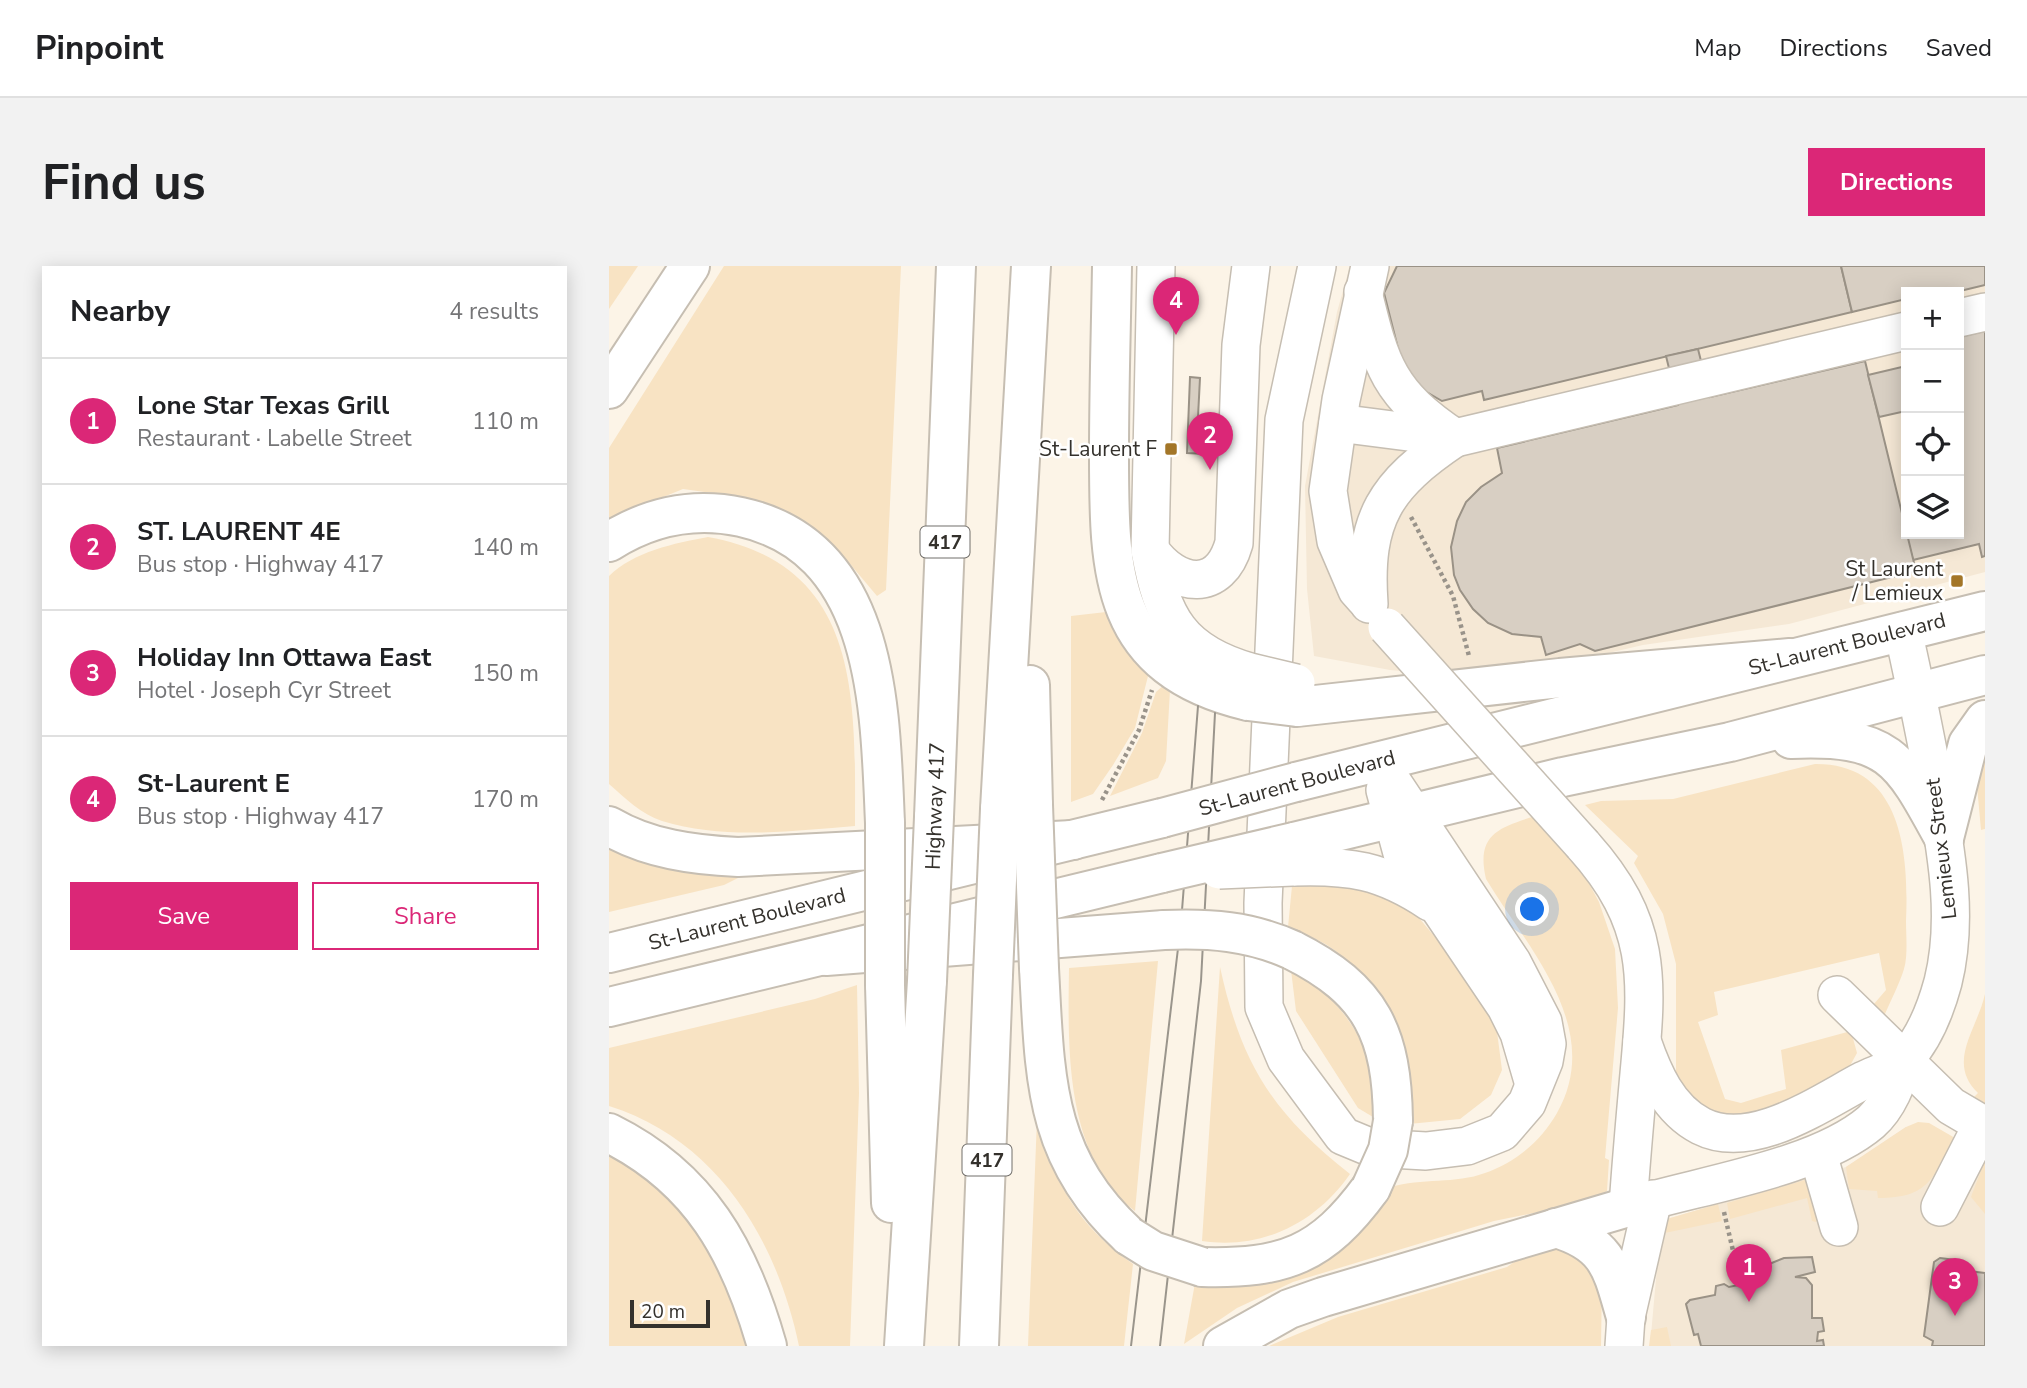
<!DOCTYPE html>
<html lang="en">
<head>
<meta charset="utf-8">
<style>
	:root { --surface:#fff; --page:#f2f2f2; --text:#202124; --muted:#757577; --line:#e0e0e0; --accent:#db2777 }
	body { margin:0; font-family:"Nunito Sans",sans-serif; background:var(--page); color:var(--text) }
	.controls { position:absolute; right:21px; top:21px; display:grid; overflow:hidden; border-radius:0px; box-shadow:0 4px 18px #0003 }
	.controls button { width:63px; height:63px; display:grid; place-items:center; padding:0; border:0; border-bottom:2px solid var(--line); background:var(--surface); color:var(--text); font:35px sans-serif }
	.scale { position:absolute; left:21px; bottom:18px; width:80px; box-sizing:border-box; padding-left:7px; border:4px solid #34312c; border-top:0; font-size:19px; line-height:24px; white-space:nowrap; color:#34312c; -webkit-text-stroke:5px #fff; paint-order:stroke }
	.you { position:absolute; left:924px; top:644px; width:24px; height:24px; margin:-18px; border:5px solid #fff; border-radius:50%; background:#1a73e8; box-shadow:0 0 0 10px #1a73e833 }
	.badge { display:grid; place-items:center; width:46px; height:46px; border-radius:50%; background:var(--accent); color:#fff; font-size:23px; font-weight:700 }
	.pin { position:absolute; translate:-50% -58px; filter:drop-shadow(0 2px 4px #0008) }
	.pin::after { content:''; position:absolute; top:37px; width:24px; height:21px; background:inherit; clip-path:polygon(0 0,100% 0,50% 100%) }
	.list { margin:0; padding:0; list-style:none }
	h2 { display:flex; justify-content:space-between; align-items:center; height:91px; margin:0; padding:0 28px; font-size:30px }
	h2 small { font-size:23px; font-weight:400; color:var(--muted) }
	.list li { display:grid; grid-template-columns:46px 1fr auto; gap:21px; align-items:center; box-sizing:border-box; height:126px; padding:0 28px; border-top:2px solid var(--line) }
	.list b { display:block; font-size:26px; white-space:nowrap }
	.list p { margin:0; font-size:23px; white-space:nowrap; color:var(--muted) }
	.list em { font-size:23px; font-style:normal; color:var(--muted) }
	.actions { display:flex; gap:14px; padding:21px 28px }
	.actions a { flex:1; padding:16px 0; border:2px solid var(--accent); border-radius:0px; text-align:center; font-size:24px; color:var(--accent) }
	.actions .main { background:var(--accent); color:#fff }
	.icon { flex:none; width:38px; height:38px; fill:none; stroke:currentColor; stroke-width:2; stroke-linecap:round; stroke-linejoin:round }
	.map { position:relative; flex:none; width:1376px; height:1080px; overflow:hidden; border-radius:0px }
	header { display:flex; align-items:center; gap:42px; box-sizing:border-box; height:98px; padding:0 35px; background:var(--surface); border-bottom:2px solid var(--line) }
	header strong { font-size:33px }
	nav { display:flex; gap:38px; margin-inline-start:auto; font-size:24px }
	.intro { display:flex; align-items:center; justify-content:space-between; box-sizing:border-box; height:168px; padding:0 42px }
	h1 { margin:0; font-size:49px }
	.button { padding:18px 32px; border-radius:0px; background:var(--accent); color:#fff; font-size:24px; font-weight:700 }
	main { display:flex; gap:42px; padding:0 42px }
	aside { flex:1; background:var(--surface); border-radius:0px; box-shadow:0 4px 18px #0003 }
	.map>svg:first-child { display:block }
	.built { fill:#f5e8d5; fill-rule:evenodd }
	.green { fill:#f8e3c3 }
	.building { fill:#d8cfc3; stroke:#9a9286; stroke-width:2 }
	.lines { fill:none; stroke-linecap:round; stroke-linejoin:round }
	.minor-casing { stroke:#c6beb2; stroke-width:40 }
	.major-casing { stroke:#c6beb2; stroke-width:42 }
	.highway-casing { stroke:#c6beb2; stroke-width:42 }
	.path { stroke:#99938a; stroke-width:4.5; stroke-dasharray:3.5 3.5; stroke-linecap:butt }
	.minor { stroke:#fff; stroke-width:37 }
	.major { stroke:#fff; stroke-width:38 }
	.highway { stroke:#fff; stroke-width:38 }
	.tram { stroke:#9a958c; stroke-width:2 }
	.minor-bridge-casing { stroke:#c6beb2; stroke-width:40; stroke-linecap:butt }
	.major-bridge-casing { stroke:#c6beb2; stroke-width:42; stroke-linecap:butt }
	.highway-bridge-casing { stroke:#c6beb2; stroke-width:42; stroke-linecap:butt }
	.minor-bridge { stroke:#fff; stroke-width:37 }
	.major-bridge { stroke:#fff; stroke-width:38 }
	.highway-bridge { stroke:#fff; stroke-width:38 }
	.poi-dot { fill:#a37628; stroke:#fff; stroke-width:2.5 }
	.labels { text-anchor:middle; stroke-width:5; stroke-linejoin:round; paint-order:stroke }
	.shield { fill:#fff; stroke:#716f6b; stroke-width:2 }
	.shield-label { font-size:19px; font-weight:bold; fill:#34312c }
	.poi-label { font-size:21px; fill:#34312c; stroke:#fff; text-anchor:end }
	.street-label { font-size:21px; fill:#34312c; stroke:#fff }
</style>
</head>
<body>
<header>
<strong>Pinpoint</strong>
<nav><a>Map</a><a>Directions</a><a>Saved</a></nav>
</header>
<div class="intro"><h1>Find us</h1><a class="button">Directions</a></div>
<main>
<aside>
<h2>Nearby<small>4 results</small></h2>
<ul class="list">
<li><span class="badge">1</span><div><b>Lone Star Texas Grill</b><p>Restaurant · Labelle Street</p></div><em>110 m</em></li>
<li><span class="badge">2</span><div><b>ST. LAURENT 4E</b><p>Bus stop · Highway 417</p></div><em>140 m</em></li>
<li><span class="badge">3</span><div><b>Holiday Inn Ottawa East</b><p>Hotel · Joseph Cyr Street</p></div><em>150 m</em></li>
<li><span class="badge">4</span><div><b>St-Laurent E</b><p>Bus stop · Highway 417</p></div><em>170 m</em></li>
</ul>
<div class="actions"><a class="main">Save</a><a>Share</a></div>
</aside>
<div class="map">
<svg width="1376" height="1080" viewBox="0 0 1376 1080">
	<rect width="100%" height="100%" fill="#fcf4e7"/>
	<g class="built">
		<path d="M741 0H1376V306L1180 358 1034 379 904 409 853 410 781 404 705 390 698 323 696 220 728 46ZM1297 26H1350V268H1297Z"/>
		<path d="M1297 861 1346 872 1376 888V1080H1041L1051 968 1058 953 1237 901Z"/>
	</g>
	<g class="green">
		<path d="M0 0H29L0 43Z"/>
		<path d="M115 0H292L277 324 268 330 241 298 176 245 132 231 74 223 0 253V182Z"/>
		<path d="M99 271C254 299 246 435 246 560 183 565 115 574 53 555 32 548 16 532 0 518V310C24 286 66 277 99 271Z"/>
		<path d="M497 346 540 406 526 462 504 499 484 528 462 536V350Z"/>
		<path d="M556 418 561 424 557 495 549 512 501 530 533 467 547 426Z"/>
		<path d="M1376 488V563L1372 564 1368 520Z"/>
		<path d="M1206 498C1293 497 1300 587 1297 655 1297 670 1299 689 1295 703 1290 719 1282 734 1276 748L1267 752 1258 746 1277 724 1270 687 1105 726 1109 749 1089 756 1116 833 1132 837 1177 823 1172 784 1242 765 1248 787 1237 807 1172 850 1095 852 1067 809V698L1054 648 1025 597 1029 590 976 539 992 535 1064 533Z"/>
		<path d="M923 551 977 612 990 636 1006 683 1009 742 996 892 1000 894 998 925 991 930 949 942 885 955 684 1016 628 1042 575 1078 586 1017C630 995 675 973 720 951 739 942 761 928 782 921 812 912 847 918 876 907 907 896 932 875 948 847 996 762 919 683 877 613 867 570 888 562 923 551Z"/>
		<path d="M0 582 130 607 131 611 115 619 0 646Z"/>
		<path d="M720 613 762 622 810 652 831 677 887 758 893 804 882 829 851 853 800 858C808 801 794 771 762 726 750 709 737 691 718 679 706 672 692 667 679 661L683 620Z"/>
		<path d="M549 695 526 945C455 890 459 781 460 702Z"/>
		<path d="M611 701C632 797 663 847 741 908 707 957 653 984 593 975Z"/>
		<path d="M682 704C720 724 755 763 761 806 764 820 763 836 764 851L749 842 687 745Z"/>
		<path d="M248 719 250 827 241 1080H190C168 974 108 874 0 840V782L206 733Z"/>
		<path d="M1376 728V838L1363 833 1369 827C1337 796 1368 764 1376 728Z"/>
		<path d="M428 853C447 919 467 958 524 998L515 1080H419Z"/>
		<path d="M1309 856 1320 857 1346 872C1323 913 1320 932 1269 932L1268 925 1240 923 1237 901 1297 861Z"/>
		<path d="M0 882 48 911 111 985 146 1080H0Z"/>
		<path d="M1376 894V948L1362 931Z"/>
		<path d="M1206 911 1213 944 1207 956 1203 955 1198 932 1121 953 1118 937Z"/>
		<path d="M1109 938 1113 955 1051 968 1058 953Z"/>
		<path d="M967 979 993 1015 992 1080H660L729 1051 898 1001 924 983Z"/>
		<path d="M1058 1061 1062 1080H1040L1042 1064Z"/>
	</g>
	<g class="building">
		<path d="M788 0H1232L1243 46 875 134 873 125 833 135 797 114 775 27Z"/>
		<path d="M1232 0H1376V19L1347 26H1297V33L1243 46Z"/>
		<path d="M1376 65V290L1373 291 1370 278 1304 294 1294 257 1297 256V268H1350V71Z"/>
		<path d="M1089 83 1101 131 1256 95 1307 305 986 385 971 378 937 389 932 371 903 368 879 357 864 343 851 324 845 309 842 281 848 255 857 236 872 221 893 207 888 182 1069 139 1057 90Z"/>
		<path d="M1297 100V145L1270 151 1259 109Z"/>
		<path d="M581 111 591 112 589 151H597L596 188 578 187Z"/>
		<path d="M1203 991 1206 1006 1186 1011 1197 1012 1203 1019V1052H1213L1215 1065 1209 1066 1208 1075 1214 1074 1215 1080H1092L1089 1068 1085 1069 1077 1038 1081 1034 1106 1029 1107 1020 1115 1018 1120 1021 1139 1017 1134 996 1150 992 1153 1001 1175 992Z"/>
		<path d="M1331 992 1354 995 1360 1005 1376 1007V1080H1323L1324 1075 1315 1070 1325 996Z"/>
	</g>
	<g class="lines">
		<defs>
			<g id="minor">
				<path d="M547 0 541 284C553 352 571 386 641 406"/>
				<path d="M708 0 675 154 654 637 655 741 677 793 734 870 763 882 817 885 858 880 893 866 918 837 935 795 938 778 934 756 903 696 770 496"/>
				<path d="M754 26C772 101 780 128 846 172 776 219 754 252 760 338"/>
				<path d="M1350 52 1376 46"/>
				<path d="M729 157 846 172 1297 65"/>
				<path d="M541 284C568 322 611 327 625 277L632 79 642 0"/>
				<path d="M756 333 748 324 727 275 719 225 732 134 761 0"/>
				<path d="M776 524 793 587 897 741 910 767 924 815"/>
				<path d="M974 579C1043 656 1039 711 1030 808 1026 852 1022 897 1019 941 1090 919 1207 903 1262 856 1280 840 1288 816 1295 795"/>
				<path d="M684 601C740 599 773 604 821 636"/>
				<path d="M1228 729 1342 840 1376 860"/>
				<path d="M1033 775C1044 807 1059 843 1092 860 1143 886 1211 837 1255 814 1267 808 1288 802 1297 792 1315 772 1327 742 1334 716 1350 652 1337 585 1326 521 1316 469 1306 417 1294 365"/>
				<path d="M1209 888 1230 961"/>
				<path d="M1331 941 1373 859"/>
				<path d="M1015 1080 1017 1051 1044 933"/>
			</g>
			<g id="major">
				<path d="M1182 473C1280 469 1291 491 1335 572"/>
				<path d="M687 516 1376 345"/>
				<path d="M1335 572 1359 478 1376 454"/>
				<path d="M685 576 954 511 1121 476 1376 409"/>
				<path d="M0 687 553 552"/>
				<path d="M0 741 553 607"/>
			</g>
			<g id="highway">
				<path d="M503 0C502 62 500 124 500 186 500 306 499 402 639 435"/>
				<path d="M0 123 81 0"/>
				<path d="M0 276C41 250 85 241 132 251 272 282 271 445 276 557"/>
				<path d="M421 419 424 539"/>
				<path d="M688 441 951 412 1181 392"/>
				<path d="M391 543 422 0"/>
				<path d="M325 551 347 0"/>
				<path d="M0 560C39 583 85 589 129 591L464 574"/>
				<path d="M683 684C763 724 783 768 784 855"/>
				<path d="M217 690 555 664"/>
				<path d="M430 702C436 811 434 891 520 970"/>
				<path d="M276 719 282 937"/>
				<path d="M0 867C91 912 131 985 158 1080"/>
				<path d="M947 962C1000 978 1003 1003 1017 1051"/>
				<path d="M593 1001C675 1003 713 989 762 922"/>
				<path d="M295 1080 318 715"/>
				<path d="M370 1080 384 709"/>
				<path d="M614 1080 680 1043 714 1031 1019 941"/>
			</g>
		</defs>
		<use href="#minor" class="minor-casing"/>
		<use href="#major" class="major-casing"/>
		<use href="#highway" class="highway-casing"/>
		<g class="path">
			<path d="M802 251 844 330 860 390"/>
			<path d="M493 534 530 464 543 424"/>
			<path d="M1115 946 1125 989"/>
		</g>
		<use href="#minor" class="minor"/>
		<use href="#major" class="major"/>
		<use href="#highway" class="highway"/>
		<g class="tram">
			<path d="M522 1080 572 657 589 440"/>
			<path d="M551 1080 592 715 606 447"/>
		</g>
		<defs>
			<g id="minor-bridge">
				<path d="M778 361 974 579"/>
				<path d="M641 406 687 417"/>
				<path d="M610 604 684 601"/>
			</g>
			<g id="major-bridge">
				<path d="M553 552 687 516"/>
				<path d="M553 607 685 576"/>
			</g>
			<g id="highway-bridge">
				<path d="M639 435 688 441"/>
				<path d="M424 539 430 702"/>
				<path d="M555 664C600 662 641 665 683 684"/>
				<path d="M384 709 391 543"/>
				<path d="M318 715 325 551"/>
				<path d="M276 719V557"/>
				<path d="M762 922 779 884 784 855"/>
				<path d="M520 970 544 985 593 1001"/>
			</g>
		</defs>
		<use href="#minor-bridge" class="minor-bridge-casing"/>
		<use href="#major-bridge" class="major-bridge-casing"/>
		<use href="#highway-bridge" class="highway-bridge-casing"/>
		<use href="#minor-bridge" class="minor-bridge"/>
		<use href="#major-bridge" class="major-bridge"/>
		<use href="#highway-bridge" class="highway-bridge"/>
	</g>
	<g class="poi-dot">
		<rect x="555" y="176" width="14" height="14" rx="3.5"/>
		<rect x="1341" y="308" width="14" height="14" rx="3.5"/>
	</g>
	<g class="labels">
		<g class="shield">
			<rect x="311.5" y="260.5" width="49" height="31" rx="5"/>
			<rect x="353.5" y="878.5" width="49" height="31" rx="5"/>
		</g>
		<g class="shield-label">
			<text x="336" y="283">417</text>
			<text x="378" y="901">417</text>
		</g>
		<g class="poi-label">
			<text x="548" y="190">St-Laurent F</text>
			<text x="1334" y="310">St Laurent<tspan x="1334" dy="24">/ Lemieux</tspan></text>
		</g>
		<g class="street-label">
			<text transform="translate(1238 378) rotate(-14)" y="7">St-Laurent Boulevard</text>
			<text transform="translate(688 517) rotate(-15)" y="7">St-Laurent Boulevard</text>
			<text transform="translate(326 540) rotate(-88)" y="7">Highway 417</text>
			<text transform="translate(1332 583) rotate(-97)" y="7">Lemieux Street</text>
			<text transform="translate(138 653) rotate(-14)" y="7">St-Laurent Boulevard</text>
		</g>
	</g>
</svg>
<div class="controls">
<button>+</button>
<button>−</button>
<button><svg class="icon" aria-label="locate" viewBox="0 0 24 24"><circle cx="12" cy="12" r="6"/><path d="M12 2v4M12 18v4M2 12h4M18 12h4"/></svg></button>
<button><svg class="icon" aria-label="layers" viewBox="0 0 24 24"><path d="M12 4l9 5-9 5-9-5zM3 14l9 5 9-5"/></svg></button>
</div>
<div class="scale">20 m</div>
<div class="you"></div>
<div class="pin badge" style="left:1140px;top:1036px">1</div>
<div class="pin badge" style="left:601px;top:204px">2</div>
<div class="pin badge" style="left:1346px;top:1050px">3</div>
<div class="pin badge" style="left:567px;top:69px">4</div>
</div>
</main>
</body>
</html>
